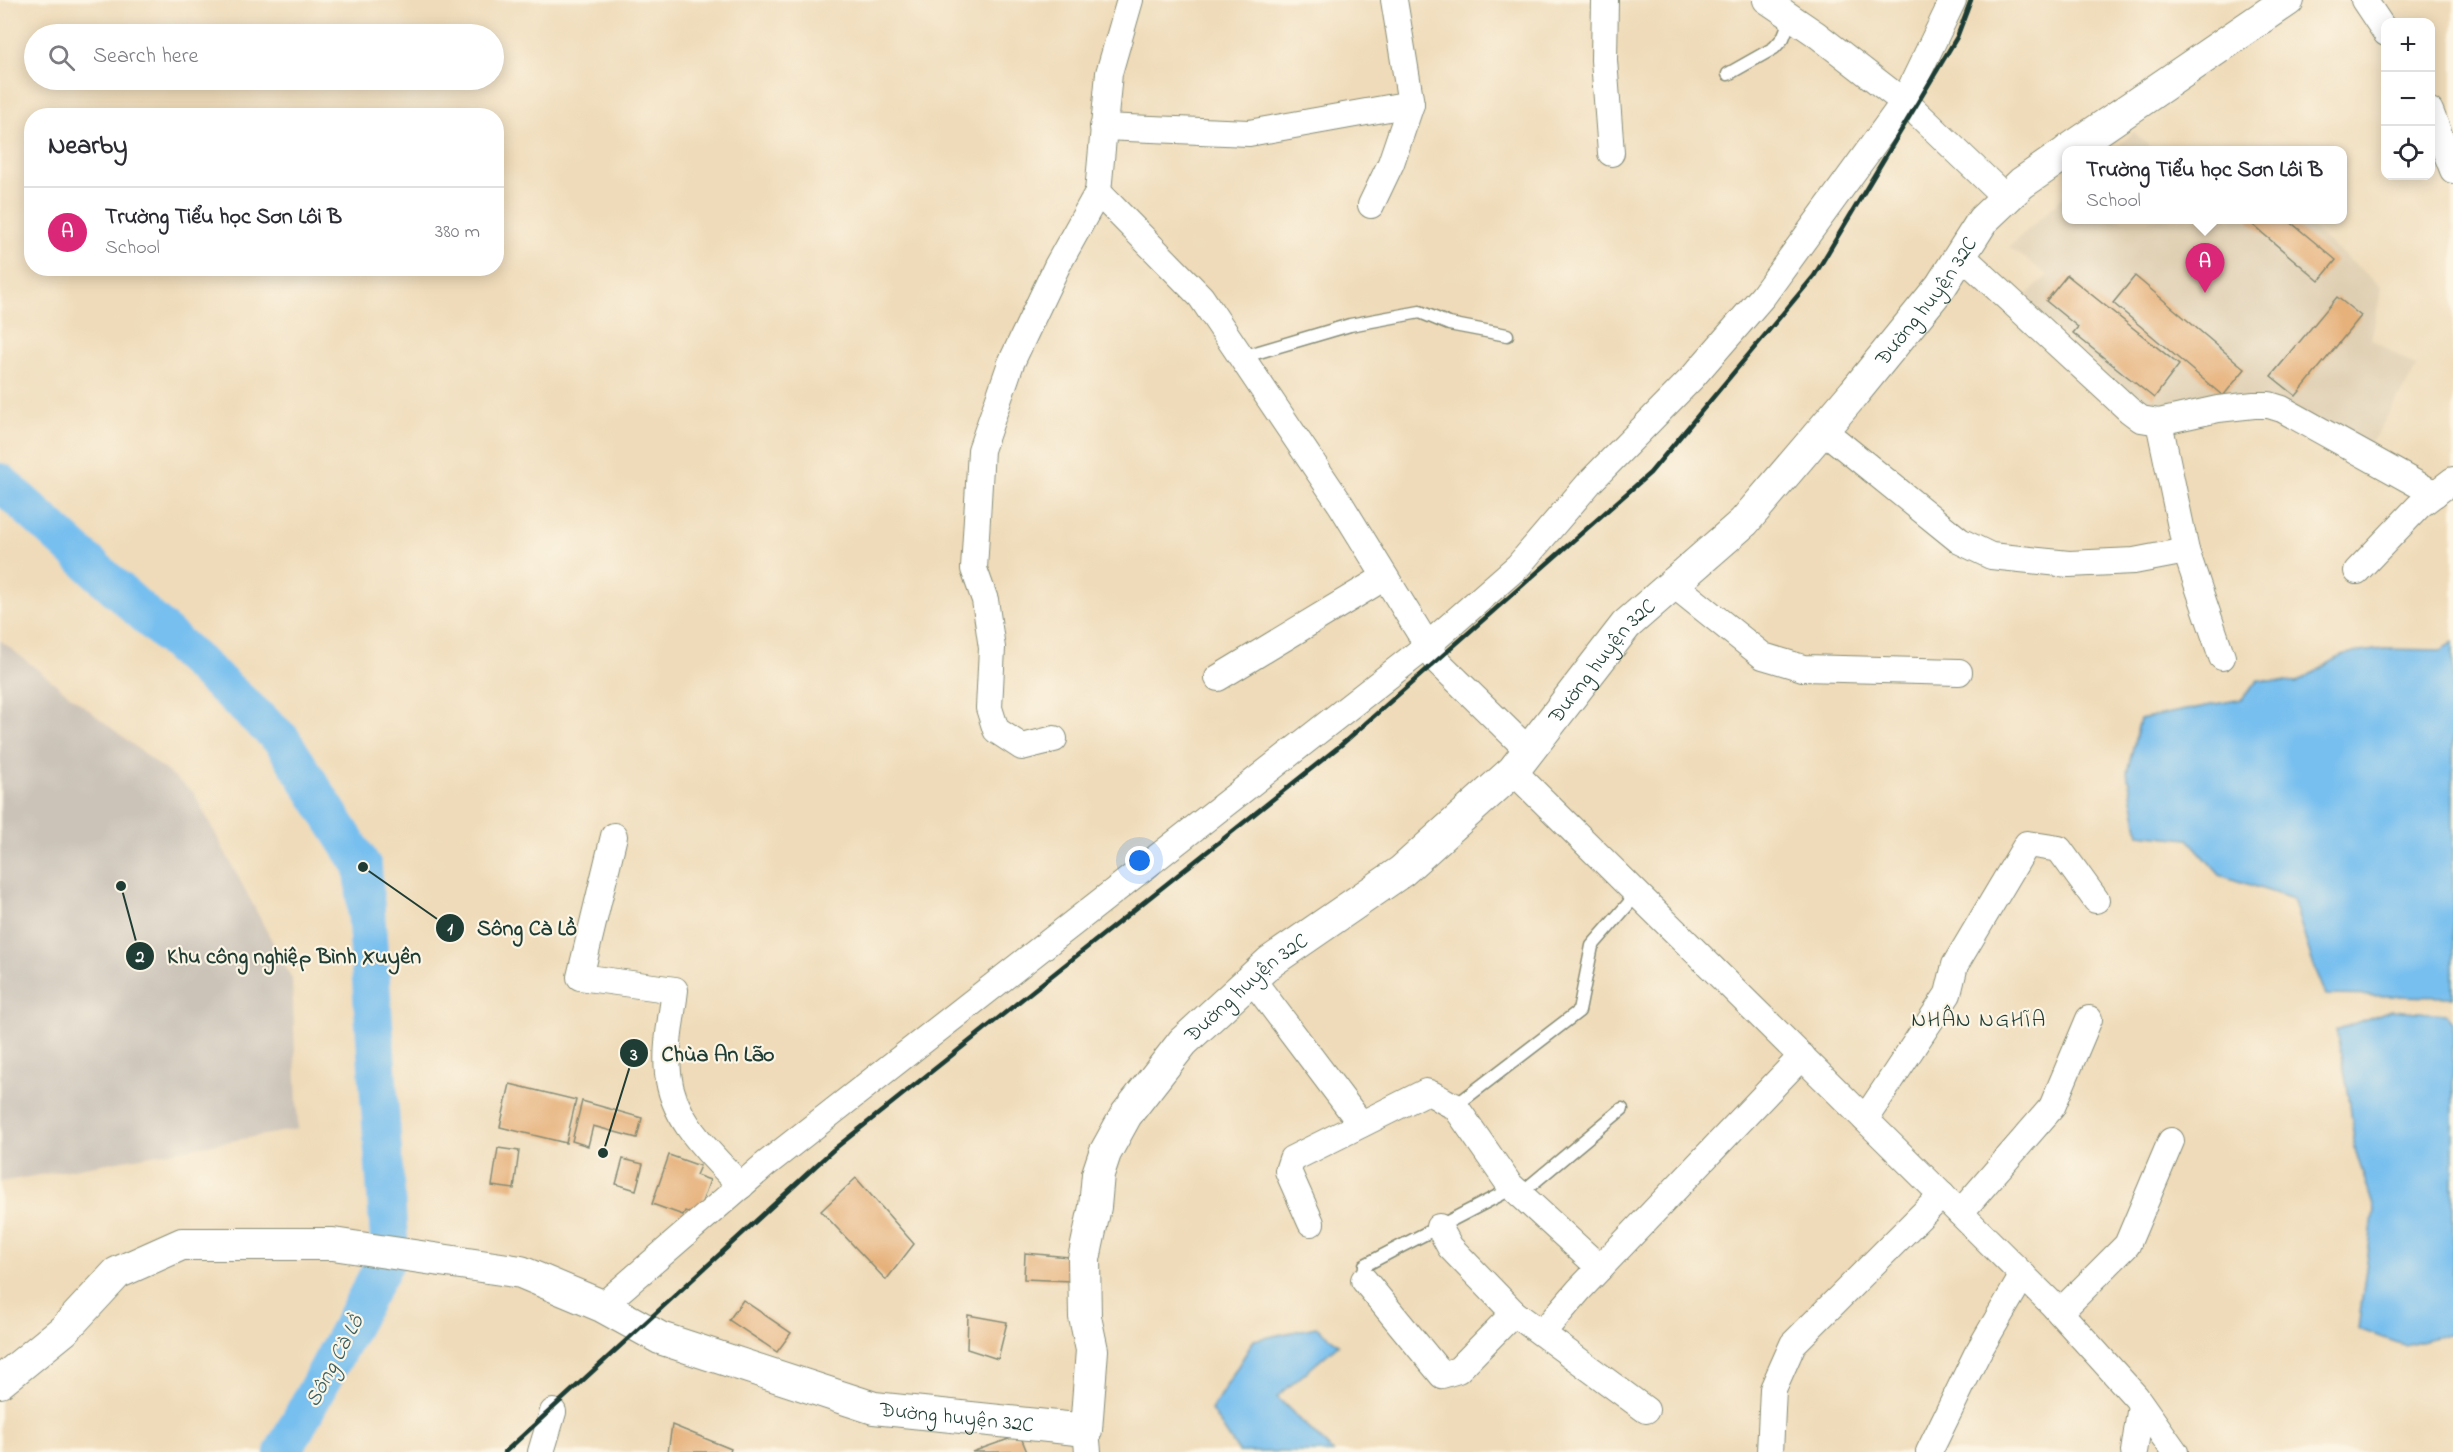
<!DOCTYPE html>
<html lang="en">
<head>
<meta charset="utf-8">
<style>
	:root { --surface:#fff; --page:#f7f7f7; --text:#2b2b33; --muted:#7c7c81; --line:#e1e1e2; --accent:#db2777 }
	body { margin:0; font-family:"Indie Flower",sans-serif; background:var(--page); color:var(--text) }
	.controls { position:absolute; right:18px; top:18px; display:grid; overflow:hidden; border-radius:12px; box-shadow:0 3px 15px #0003 }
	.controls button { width:54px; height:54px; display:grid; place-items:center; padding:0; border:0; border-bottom:2px solid var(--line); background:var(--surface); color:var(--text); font:30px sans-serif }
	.you { position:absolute; left:1140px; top:861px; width:21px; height:21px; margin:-15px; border:4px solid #fff; border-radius:50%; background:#1a73e8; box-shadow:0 0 0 9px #1a73e833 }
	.badge { display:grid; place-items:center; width:39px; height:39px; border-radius:50%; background:var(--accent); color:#fff; font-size:20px; font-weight:700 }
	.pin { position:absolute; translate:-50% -50px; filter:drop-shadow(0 2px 3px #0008) }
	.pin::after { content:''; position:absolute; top:32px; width:21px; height:18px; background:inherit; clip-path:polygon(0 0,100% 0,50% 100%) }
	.popup { position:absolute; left:2062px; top:146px; width:285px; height:78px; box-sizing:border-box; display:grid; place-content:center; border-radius:12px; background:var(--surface); filter:drop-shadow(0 2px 4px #0005); font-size:20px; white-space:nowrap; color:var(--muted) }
	.popup b { font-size:22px; color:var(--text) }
	.popup::after { content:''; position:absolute; left:50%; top:100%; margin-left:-12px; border:12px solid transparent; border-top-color:var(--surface) }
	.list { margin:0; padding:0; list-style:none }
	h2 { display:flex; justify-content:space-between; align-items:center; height:78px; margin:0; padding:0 24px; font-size:26px }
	h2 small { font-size:20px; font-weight:400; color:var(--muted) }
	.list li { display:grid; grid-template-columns:39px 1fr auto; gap:18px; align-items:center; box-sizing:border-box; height:90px; padding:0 24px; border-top:2px solid var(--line) }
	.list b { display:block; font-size:22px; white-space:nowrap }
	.list p { margin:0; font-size:20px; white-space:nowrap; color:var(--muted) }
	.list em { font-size:20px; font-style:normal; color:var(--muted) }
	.icon { flex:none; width:33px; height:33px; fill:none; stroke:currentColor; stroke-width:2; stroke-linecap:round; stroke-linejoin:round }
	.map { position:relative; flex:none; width:2453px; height:1452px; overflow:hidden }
	.search { position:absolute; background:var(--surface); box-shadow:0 3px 15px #0003; left:24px; top:24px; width:480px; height:66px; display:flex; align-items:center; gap:15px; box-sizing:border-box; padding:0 21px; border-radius:33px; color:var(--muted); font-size:22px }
	.panel { position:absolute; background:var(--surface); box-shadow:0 3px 15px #0003; left:24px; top:108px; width:480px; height:168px; border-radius:24px }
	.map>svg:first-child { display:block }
	.built { fill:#dfcfb2 }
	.industrial { fill:#cbc3b8 }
	.water { fill:#77bfef; stroke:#4b7e92; stroke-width:1.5 }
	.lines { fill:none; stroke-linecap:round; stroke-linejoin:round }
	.river { stroke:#77bfef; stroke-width:38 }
	.building { fill:#e6b17a }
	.service-casing { stroke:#878c76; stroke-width:15 }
	.minor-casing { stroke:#878c76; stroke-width:28 }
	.tertiary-casing { stroke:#878c76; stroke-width:34 }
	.service { stroke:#fff; stroke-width:12 }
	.minor { stroke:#fff; stroke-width:26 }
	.tertiary { stroke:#fff; stroke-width:32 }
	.rail { stroke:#1f3d34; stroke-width:4.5 }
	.labels { text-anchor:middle; stroke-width:4.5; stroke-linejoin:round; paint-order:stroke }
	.street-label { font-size:21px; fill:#1f3d34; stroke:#fcf5e5 }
	.neighbourhood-label { font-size:22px; letter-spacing:1.5px; fill:#1f3d34; stroke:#fcf5e5 }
	.water-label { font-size:22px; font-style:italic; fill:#355e63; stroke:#fcf5e5 }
	.leader { fill:none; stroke:#1f3d34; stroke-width:2 }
	.callout-dot { fill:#1f3d34; stroke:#fcf5e5; stroke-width:2 }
	.mark-label { font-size:18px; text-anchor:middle; font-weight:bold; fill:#fff }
	.callout-label { font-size:22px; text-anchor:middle; font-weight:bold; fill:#1f3d34; stroke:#fcf5e5; stroke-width:4.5; stroke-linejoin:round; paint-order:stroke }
</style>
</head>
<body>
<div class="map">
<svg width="2453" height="1452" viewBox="0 0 2453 1452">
	<rect width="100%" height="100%" fill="#fcf5e5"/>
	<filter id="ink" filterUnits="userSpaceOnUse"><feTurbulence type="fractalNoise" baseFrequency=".0167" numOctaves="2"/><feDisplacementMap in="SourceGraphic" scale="12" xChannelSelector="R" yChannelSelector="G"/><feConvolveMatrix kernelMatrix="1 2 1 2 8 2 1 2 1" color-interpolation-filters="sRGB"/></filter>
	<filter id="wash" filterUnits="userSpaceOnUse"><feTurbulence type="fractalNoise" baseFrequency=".008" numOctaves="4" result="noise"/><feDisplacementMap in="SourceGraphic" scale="24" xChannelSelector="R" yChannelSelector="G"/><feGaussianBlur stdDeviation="1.35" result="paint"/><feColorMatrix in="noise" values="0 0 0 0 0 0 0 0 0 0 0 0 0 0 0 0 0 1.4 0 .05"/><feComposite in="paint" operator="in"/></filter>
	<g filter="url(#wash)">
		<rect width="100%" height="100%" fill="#efdbb9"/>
		<g class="built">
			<path d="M2134 132 2153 150H2114Z"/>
			<path d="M2067 193V220H2301L2382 287 2371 339 2417 367 2370 445 2276 400 2152 412 2023 299 2048 275 2009 247Z"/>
		</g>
		<path class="industrial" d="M0 640 194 793 292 979 298 1129 0 1182Z"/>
		<g class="water">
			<path d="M2453 642V997L2326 995 2311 958 2293 899 2220 875 2188 839 2139 834 2127 772 2140 719 2242 699 2258 680 2296 683 2344 654 2383 649 2441 650Z"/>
			<path d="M2391 1010 2446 1014 2453 1022V1333L2404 1345 2358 1329 2374 1209 2355 1149 2349 1096 2336 1030Z"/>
			<path d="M1316 1327 1339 1344 1277 1397 1333 1452H1239L1211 1410 1254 1340Z"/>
		</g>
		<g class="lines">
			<path class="river" d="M0 482 282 740 363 867 390 1253 283 1452"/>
		</g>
		<g id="blocks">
			<g class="building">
				<path d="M2247 220H2288L2336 260 2319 281Z"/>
				<path d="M2067 275 2179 365 2154 398 2073 333 2078 327 2046 301Z"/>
				<path d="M2135 276 2245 369 2223 396 2113 303Z"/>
				<path d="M2337 297 2361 316 2296 396 2271 376Z"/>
				<path d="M510 1084 576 1100 566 1143 500 1127Z"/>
				<path d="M582 1101 642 1118 637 1138 593 1126 588 1146 572 1141Z"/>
				<path d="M498 1148 519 1151 514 1189 492 1186Z"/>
				<path d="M669 1155 700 1166 696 1175 710 1180 697 1216 685 1211 683 1215 652 1204Z"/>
				<path d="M623 1159 643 1164 636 1190 616 1184Z"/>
				<path d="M856 1178 914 1244 886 1280 821 1211Z"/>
				<path d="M1025 1253 1069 1257 1071 1281 1024 1279Z"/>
				<path d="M743 1300 791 1333 777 1352 729 1320Z"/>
				<path d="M968 1315 1007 1322 998 1359 967 1349Z"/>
				<path d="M672 1425 731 1449 730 1452H668Z"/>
				<path d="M1020 1435 1027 1452H972Z"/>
			</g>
		</g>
	</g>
	<g filter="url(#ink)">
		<use href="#blocks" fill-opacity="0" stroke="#878c76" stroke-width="1.5"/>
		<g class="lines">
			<defs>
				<g id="service">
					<path d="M1728 74 1774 48 1783 38 1791 18"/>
					<path d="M1242 357 1350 325 1420 312 1449 324 1507 335"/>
					<path d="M1455 1106 1579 1011 1592 946 1637 894"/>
					<path d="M1520 1194 1622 1109"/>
					<path d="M1364 1280 1365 1265 1513 1188"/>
				</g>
				<g id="minor">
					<path d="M1605 0 1604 60 1611 153"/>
					<path d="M1766 0 1816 34 1914 110 2006 198"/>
					<path d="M2364 0 2386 33"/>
					<path d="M2430 111 2453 170"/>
					<path d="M1103 127 1249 133 1411 104"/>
					<path d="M1098 192 1201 297 1341 505 1437 661 1528 750"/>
					<path d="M1371 205 1391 163 1411 104 1394 0"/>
					<path d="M1961 255 2129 410 2141 419 2159 422 2218 409 2254 405H2269L2282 409 2435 494"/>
					<path d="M2159 422 2186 551 2222 657"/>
					<path d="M1823 430 1960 541 1991 556 2069 564 2134 561 2186 551"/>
					<path d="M2357 571 2419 506 2453 480"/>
					<path d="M1673 584 1763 656 1803 668 1959 672"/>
					<path d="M1218 678 1385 577"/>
					<path d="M1054 739 1022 747 996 730 989 708 992 648 985 600 974 569 981 450 1011 363 1057 266 1098 192 1109 73 1130 0"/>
					<path d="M1513 771 2053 1305 2136 1397 2175 1452"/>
					<path d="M614 836 580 977 675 990C672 1017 665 1046 668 1073 672 1120 710 1153 741 1186"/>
					<path d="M1251 978 1361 1124"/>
					<path d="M1865 1119 1948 994 1955 965 2027 844 2059 849 2096 900"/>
					<path d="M1960 1213 2052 1107 2089 1019"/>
					<path d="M1311 1223 1288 1171 1292 1159 1426 1092C1438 1095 1444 1103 1455 1106L1509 1184 1600 1268"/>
					<path d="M1439 1227 1450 1247 1514 1313 1646 1410"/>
					<path d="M1364 1280 1442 1375 1458 1370 1514 1313"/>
					<path d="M602 1306 766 1164 1428 645 1518 566 1590 482 1691 379 1763 296 1904 102 1953 0"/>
					<path d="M2060 1312 2127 1245 2171 1141"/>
					<path d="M1542 1333 1579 1290 1802 1056"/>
					<path d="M1086 1430 1088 1452"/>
					<path d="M541 1452 553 1412"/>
					<path d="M1770 1452 1773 1389 1793 1344 1942 1195"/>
					<path d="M1929 1452 1977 1354 2023 1275"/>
					<path d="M2134 1452 2141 1405"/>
				</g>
				<g id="tertiary">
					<path d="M2069 150 2288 0"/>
					<path id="s1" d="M0 1382 64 1330 117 1273 182 1244H333L521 1272 602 1306 660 1338 874 1408 1086 1430 1092 1350 1085 1317 1084 1259 1095 1207 1098 1174 1105 1153 1126 1115 1183 1042 1270 962 1402 871 1513 771 1626 625 1744 522 1854 393 1941 286 1983 220 2022 183 2067 152"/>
				</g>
			</defs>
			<use href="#service" class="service-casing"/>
			<use href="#minor" class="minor-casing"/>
			<use href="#tertiary" class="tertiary-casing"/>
			<use href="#service" class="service"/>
			<use href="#minor" class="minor"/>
			<use href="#tertiary" class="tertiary"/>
			<path class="rail" d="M505 1452 833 1150 1341 745 1650 473 1814 276 1957 37 1971 0"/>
		</g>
	</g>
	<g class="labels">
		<g class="street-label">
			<text dy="7" stroke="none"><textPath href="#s1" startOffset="2637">Đường huyện 32C</textPath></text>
			<text dy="7" stroke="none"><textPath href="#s1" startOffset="2151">Đường huyện 32C</textPath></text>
			<text dy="7" stroke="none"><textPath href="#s1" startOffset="1665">Đường huyện 32C</textPath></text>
			<text dy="7" stroke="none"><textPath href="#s1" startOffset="1035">Đường huyện 32C</textPath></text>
		</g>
		<g class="neighbourhood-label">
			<text x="1979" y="1026">NHÂN NGHĨA</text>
		</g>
		<g class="water-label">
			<text transform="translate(333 1360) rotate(-62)" y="8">Sông Cà Lồ</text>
		</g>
	</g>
	<path class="leader" d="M363 867L450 928M121 886L140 956M603 1153L634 1053"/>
	<g class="callout-dot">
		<circle cx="363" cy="867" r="6"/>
		<circle cx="121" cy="886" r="6"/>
		<circle cx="603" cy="1153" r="6"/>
		<circle cx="450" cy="928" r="15"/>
		<circle cx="140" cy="956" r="15"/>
		<circle cx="634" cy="1053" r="15"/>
	</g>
	<g class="mark-label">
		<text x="450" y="934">1</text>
		<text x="140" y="962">2</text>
		<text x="634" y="1060">3</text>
	</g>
	<g class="callout-label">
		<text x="527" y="935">Sông Cà Lồ</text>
		<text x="294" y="963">Khu công nghiệp Bình Xuyên</text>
		<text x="718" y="1061">Chùa An Lão</text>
	</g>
</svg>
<div class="controls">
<button>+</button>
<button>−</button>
<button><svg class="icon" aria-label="locate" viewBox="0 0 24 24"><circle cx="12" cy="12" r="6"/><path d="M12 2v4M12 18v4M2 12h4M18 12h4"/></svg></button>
</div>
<div class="you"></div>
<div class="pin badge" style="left:2205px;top:293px">A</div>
<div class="popup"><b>Trường Tiểu học Sơn Lôi B</b>School</div>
<div class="search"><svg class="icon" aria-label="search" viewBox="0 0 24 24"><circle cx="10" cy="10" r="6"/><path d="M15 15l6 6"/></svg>Search here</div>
<section class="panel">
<h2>Nearby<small></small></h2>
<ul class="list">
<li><span class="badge">A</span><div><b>Trường Tiểu học Sơn Lôi B</b><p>School</p></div><em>380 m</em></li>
</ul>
</section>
</div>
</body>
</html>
